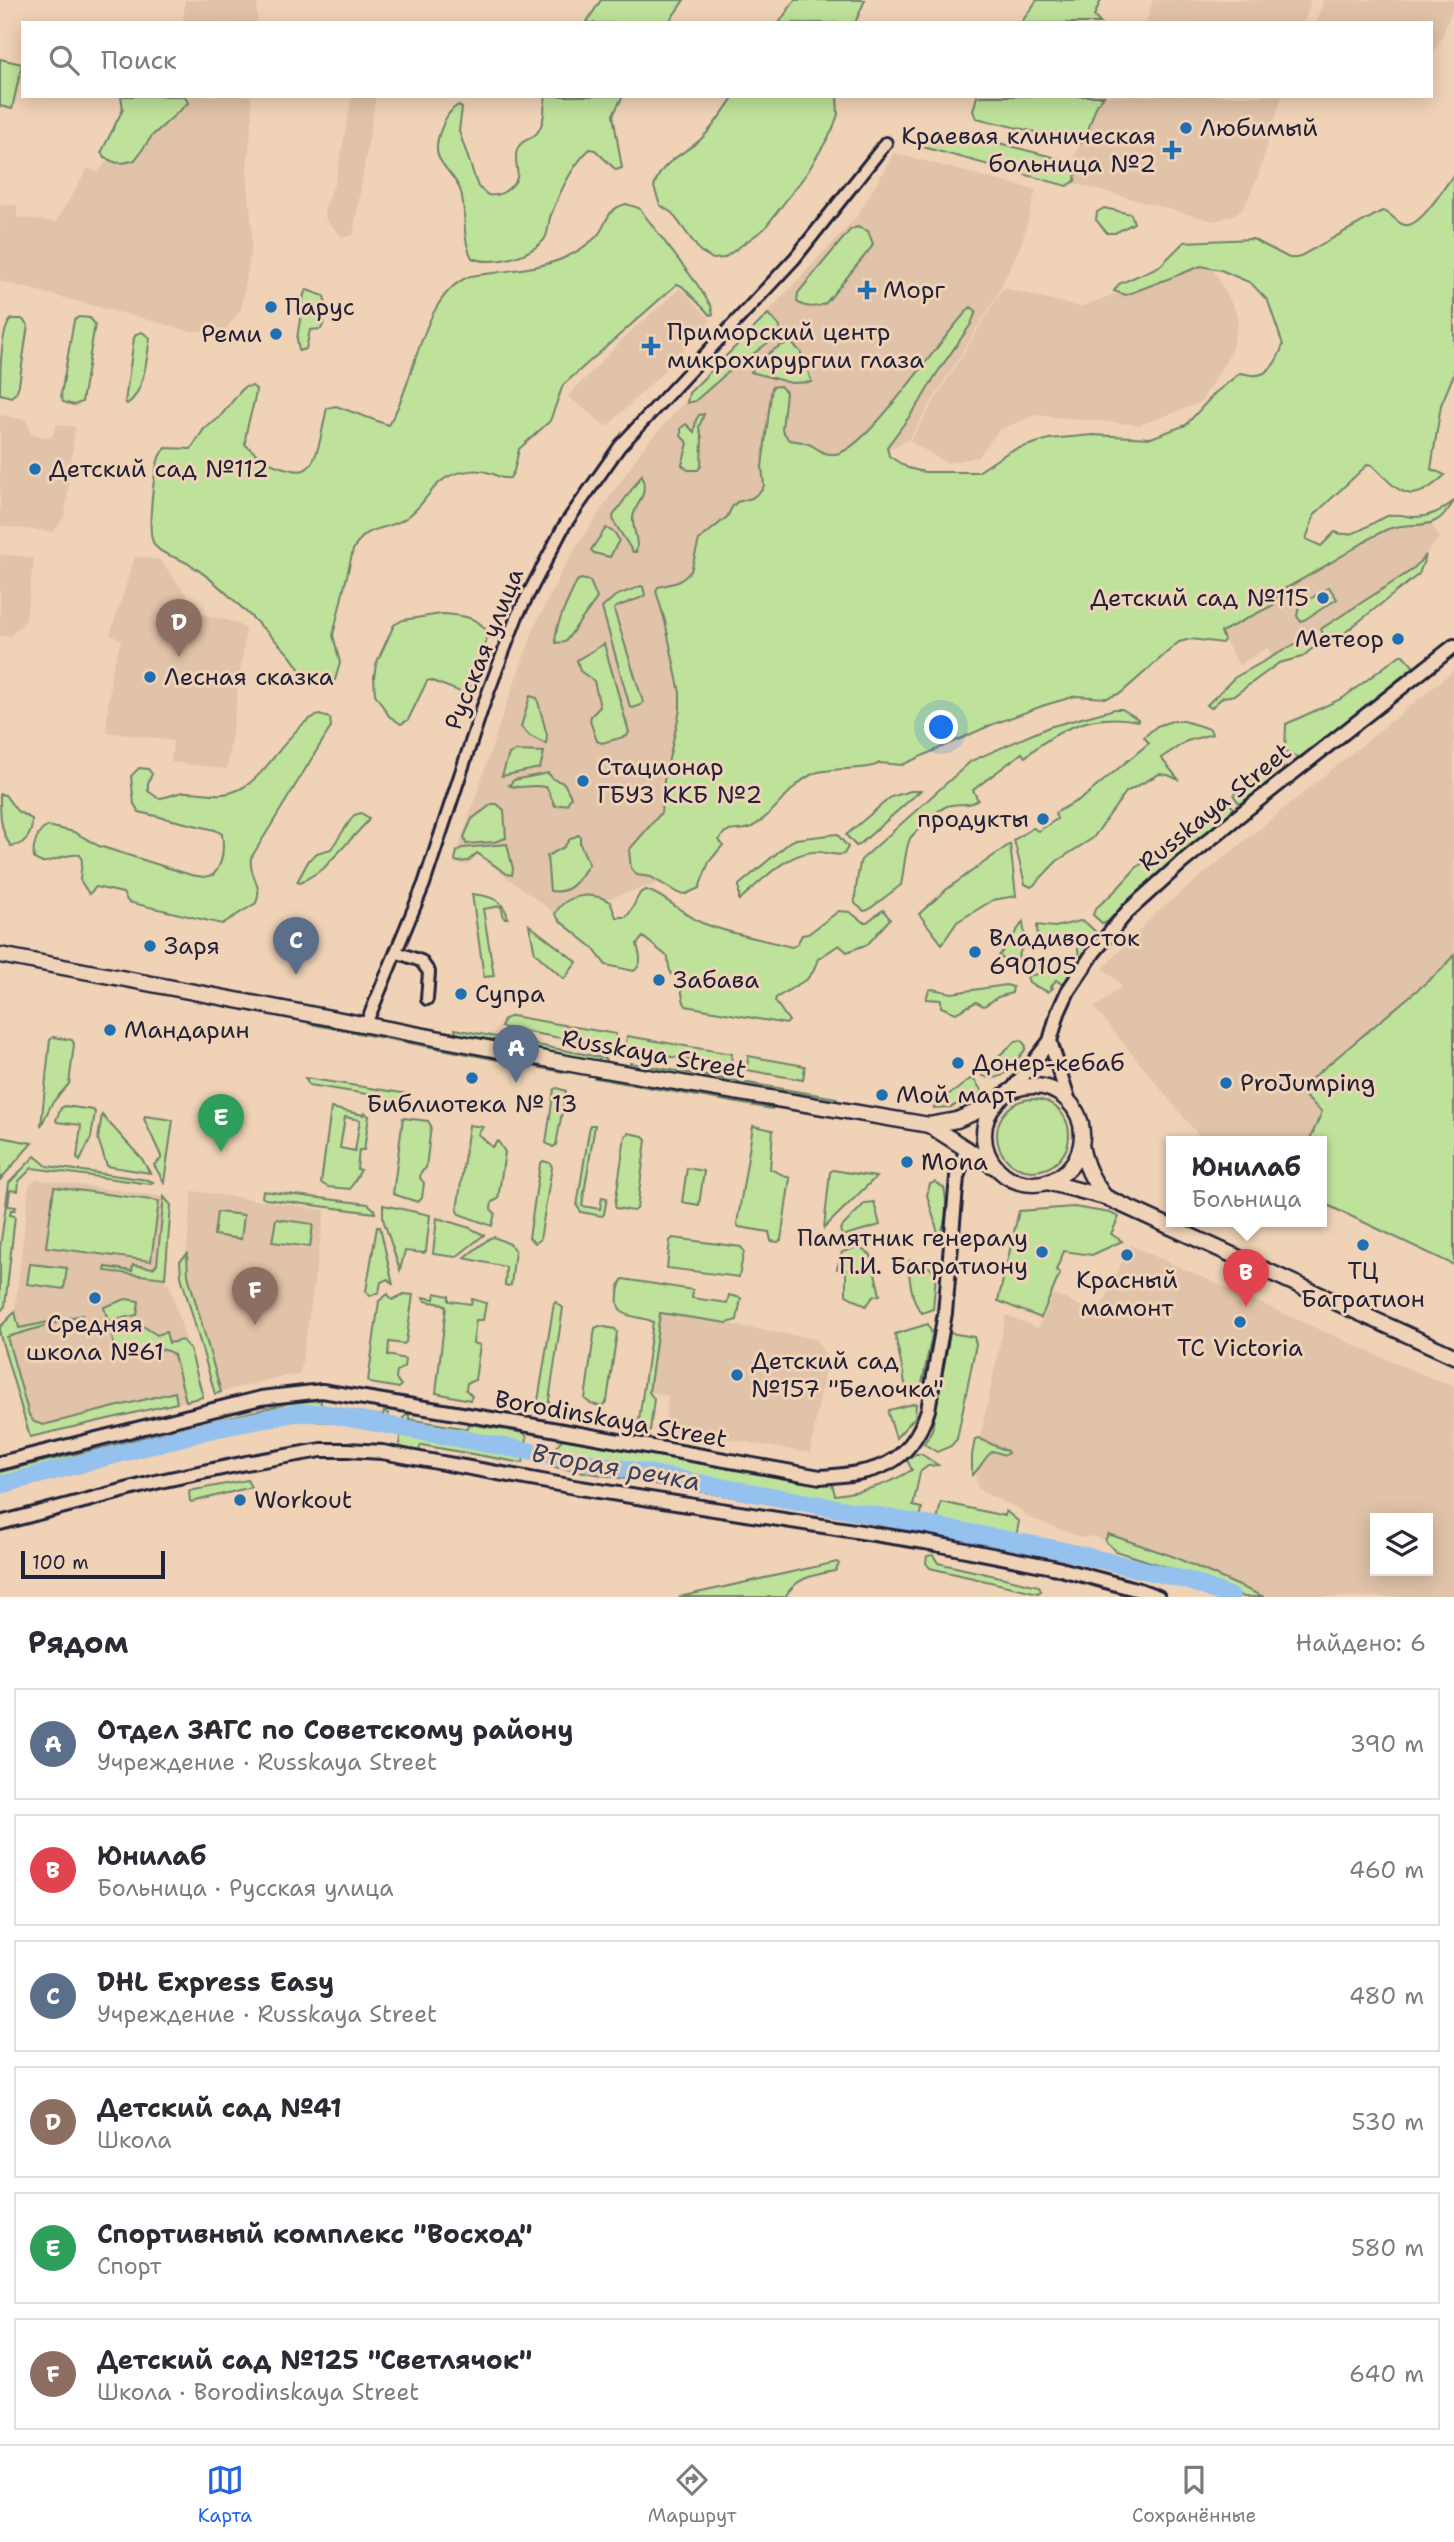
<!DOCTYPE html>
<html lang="ru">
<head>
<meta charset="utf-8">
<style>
	:root { --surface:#fff; --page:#f7f7f7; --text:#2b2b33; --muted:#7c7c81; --line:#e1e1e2; --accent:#2563eb }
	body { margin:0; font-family:"Shantell Sans",sans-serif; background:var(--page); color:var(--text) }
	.controls { position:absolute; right:21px; bottom:21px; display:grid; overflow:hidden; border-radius:0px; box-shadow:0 4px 18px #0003 }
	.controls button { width:63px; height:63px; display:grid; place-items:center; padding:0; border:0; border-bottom:2px solid var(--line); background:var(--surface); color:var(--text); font:35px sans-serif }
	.scale { position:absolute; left:21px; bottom:18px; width:144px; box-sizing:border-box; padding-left:7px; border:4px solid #22223b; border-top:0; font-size:19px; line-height:24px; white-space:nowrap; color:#22223b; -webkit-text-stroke:5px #f0d3b7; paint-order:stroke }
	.you { position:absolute; left:942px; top:728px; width:24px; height:24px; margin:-18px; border:5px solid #fff; border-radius:50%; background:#1a73e8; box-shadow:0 0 0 10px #1a73e833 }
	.badge { display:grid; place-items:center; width:46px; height:46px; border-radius:50%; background:var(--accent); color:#fff; font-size:23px; font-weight:700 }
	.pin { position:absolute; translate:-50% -58px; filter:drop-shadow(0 2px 4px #0008) }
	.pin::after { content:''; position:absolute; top:37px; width:24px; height:21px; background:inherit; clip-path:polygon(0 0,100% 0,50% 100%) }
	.popup { position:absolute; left:1166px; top:1136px; width:161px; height:91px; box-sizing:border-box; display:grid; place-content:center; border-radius:0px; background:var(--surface); filter:drop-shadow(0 2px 5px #0005); font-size:23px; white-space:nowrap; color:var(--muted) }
	.popup b { font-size:26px; color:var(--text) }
	.popup::after { content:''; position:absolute; left:50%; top:100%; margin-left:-14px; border:14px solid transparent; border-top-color:var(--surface) }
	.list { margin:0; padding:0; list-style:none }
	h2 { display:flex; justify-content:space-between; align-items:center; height:91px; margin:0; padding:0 28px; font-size:30px }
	h2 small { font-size:23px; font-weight:400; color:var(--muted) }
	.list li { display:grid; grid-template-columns:46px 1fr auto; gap:21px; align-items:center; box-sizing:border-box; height:112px; margin:0 14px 14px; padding:0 14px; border:2px solid var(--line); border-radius:0px }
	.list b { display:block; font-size:26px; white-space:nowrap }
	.list p { margin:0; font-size:23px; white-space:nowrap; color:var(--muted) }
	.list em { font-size:23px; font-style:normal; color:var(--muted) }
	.icon { flex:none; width:38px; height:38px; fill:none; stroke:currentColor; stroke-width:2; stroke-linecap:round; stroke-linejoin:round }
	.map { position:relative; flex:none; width:1454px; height:1597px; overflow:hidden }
	.search { position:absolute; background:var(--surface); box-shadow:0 4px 18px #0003; left:21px; right:21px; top:21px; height:77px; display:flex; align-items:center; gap:18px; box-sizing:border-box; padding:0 24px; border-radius:0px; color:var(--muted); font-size:26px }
	.sheet { height:847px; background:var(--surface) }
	nav { display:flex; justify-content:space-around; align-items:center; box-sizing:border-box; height:98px; border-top:2px solid var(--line); background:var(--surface); font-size:19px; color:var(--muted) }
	nav a { display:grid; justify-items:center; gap:4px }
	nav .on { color:var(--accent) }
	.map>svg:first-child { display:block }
	.built { fill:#e0c3a8; fill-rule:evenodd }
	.green { fill:#bfe29b; stroke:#70826b; stroke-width:2; fill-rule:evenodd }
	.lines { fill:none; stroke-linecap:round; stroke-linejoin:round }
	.river { stroke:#94c1ee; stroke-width:18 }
	.tertiary-casing { stroke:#22223b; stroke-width:16 }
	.secondary-casing { stroke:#22223b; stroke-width:18 }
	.primary-casing { stroke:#22223b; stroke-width:19 }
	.tertiary { stroke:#f0d3b7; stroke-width:10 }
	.secondary { stroke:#f0d3b7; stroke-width:12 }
	.primary { stroke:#f0d3b7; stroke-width:14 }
	.poi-dot { fill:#1f6fb2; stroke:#f0d3b7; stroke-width:2.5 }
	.labels { text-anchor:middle; stroke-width:6; stroke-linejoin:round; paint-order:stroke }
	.poi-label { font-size:24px; fill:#22223b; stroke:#f0d3b7; text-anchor:start }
	.street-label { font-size:24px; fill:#22223b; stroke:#f0d3b7 }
	.water-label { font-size:26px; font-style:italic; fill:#39425f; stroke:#f0d3b7 }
</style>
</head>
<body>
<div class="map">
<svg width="1454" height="1597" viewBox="0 0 1454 1597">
	<rect width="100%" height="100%" fill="#f0d3b7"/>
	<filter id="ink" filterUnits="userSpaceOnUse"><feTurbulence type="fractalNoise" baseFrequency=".0143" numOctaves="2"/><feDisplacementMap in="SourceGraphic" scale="14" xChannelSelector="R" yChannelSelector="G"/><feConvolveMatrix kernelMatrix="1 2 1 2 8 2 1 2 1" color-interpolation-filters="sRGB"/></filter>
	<g filter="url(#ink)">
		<g class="built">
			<path d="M185 0H257V23H183Z"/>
			<path d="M1153 0H1311L1304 23H1146Z"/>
			<path d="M1323 0H1454V5L1441 39 1431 56V23H1316Z"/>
			<path d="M155 96H251L252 117 247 168 252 231 251 252 241 309 226 329 215 332 190 331 0 281V205H17V217L56 222 88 168 98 172 152 108Z"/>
			<path d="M352 96H376L353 235 342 237 326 220 324 210 336 179Z"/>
			<path d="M1103 96H1282L1257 179 1245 205 1232 216 1213 221 1066 181 1088 120Z"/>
			<path d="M894 153 1036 190 1021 245 997 295 909 439 804 496 687 875 556 914 477 855 468 865 453 864 501 720 535 626 562 571 580 541 646 444 858 215Z"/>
			<path d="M1208 260 1239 318 1231 352 1200 403 1140 425 1035 415 999 430 978 457 946 463 910 441 1003 288 1080 307Z"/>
			<path d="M680 288 711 320 673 362 607 427 568 396 628 334Z"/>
			<path d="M0 415 27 420 31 434 51 438 57 424 75 427 65 515 54 532 0 526Z"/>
			<path d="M1431 524 1440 537 1412 570 1321 629 1273 657 1267 648 1239 665 1220 632 1275 604 1278 592 1299 582 1389 529Z"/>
			<path d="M0 554 34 558 26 620 10 637 0 636Z"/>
			<path d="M135 556 160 560 201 614 235 622 246 630 227 769 171 762 173 741 106 732 111 674 121 640 110 635Z"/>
			<path d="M1454 670V984L1299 1090 1322 1112 1309 1141H1203L1095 1008 1122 986 1103 968 1156 913Z"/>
			<path d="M36 1179 164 1197 171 1205 165 1282 169 1284 203 1397 30 1437 0 1335V1327L15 1311 29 1186Z"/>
			<path d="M192 1191 325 1210 300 1375 283 1376 221 1392 188 1275 186 1263Z"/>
			<path d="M1130 1245 1388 1360 1454 1387V1597H1264L1172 1556 1109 1534 1105 1541 1092 1536 1083 1538 1027 1517 1021 1510 982 1492 977 1486 975 1462 1006 1315 1038 1328 1054 1294 1098 1314ZM1375 1518H1428V1571H1375Z"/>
			<path d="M660 1312 816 1339 827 1357 810 1453 664 1428 668 1396 649 1392Z"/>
		</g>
		<g class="green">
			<path d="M601 0H684L668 23H586Z"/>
			<path d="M795 0H865L855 23H779Z"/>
			<path d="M1037 0H1101L1094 16 1100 23H1021Z"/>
			<path d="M0 59 22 64 12 109 0 106Z"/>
			<path d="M121 96H185L188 103 152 136 135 160C120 165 111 164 101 153L123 109Z"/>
			<path d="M546 96H623L613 115 622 168 616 170 595 150 590 149C573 164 559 194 551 215 547 223 550 234 543 241 528 257 492 266 472 258 461 237 467 213 461 192 452 166 426 164 442 127 445 118 449 111 458 105L462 108 459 131 478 187 488 195C496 196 501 195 508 189 526 175 512 167 517 150 520 140 531 140 537 133 546 121 543 109 546 96Z"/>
			<path d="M734 96H837L838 114 832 131 807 173 764 229 724 258 713 259 700 251 672 213 660 205 654 187C660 162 683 155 700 140 713 128 724 111 734 96Z"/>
			<path d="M977 96H1104L1097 104 1084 141 1081 143 976 118 973 111Z"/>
			<path d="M949 130 1060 159 1076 170 1075 181 1067 186 919 146C921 144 945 132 949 130Z"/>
			<path d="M1454 174V374L1441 405 1431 469 1445 475C1410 507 1401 494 1372 465L1368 464 1315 514 1306 539 1321 546 1335 532C1356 541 1373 519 1391 515 1398 514 1406 516 1413 517 1430 517 1441 511 1454 501 1433 536 1418 519 1388 529 1377 533 1365 542 1355 548 1330 563 1305 579 1278 592L1275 604 1221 632 1224 640 1222 643 1191 639 1179 642 1121 693 1107 698 1076 696 1045 705 991 725 902 765 879 763C870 771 831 767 815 773 789 784 776 814 752 827 744 831 734 829 725 832L719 840 723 845 709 862 699 888 686 894 678 893 651 877 637 875 631 868 629 850 661 813 664 781 680 710V693L665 621 656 591 658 587 678 582 685 577 691 571 699 540 727 517 732 507 737 502 752 498 762 490 764 485 762 467 772 387 780 386 786 392 782 430 789 440C795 441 800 441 805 443 819 446 818 455 835 454 868 451 943 333 971 307L976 311 971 324 935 376 920 402 887 447 889 456 908 468 924 472H978L1010 451 1049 439 1093 435 1151 438 1186 425 1215 393 1240 373C1244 373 1248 375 1252 375 1270 377 1278 359 1283 345L1268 301 1251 283 1221 270 1201 266 1126 295 1114 291 1119 284 1160 266 1184 242 1253 239 1289 258H1297L1382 211C1392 212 1395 223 1405 225 1420 228 1445 186 1454 174Z"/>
			<path d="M626 204 639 208 697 284 711 306 713 314 710 315 682 286 677 284 563 385 550 421 519 449 514 471 510 478C502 480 498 475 490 473 482 470 472 470 463 472 431 477 429 503 406 518 384 533 368 522 353 550L333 635 340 663 335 680C302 689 303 669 286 651 272 637 258 623 244 610 228 594 201 569 181 560 172 556 159 553 154 544 146 532 154 469 160 455L166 448 191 449 204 429 219 418 244 387 252 386 256 389C255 407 245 425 245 444 258 457 270 465 288 469 293 470 299 472 304 470 319 465 323 422 327 408L336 406 388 425C416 385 420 297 468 277 476 274 486 274 494 273 518 269 547 267 568 256 577 252 588 244 595 238 609 225 603 210 626 204Z"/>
			<path d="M1104 208 1131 214 1134 223 1115 233H1107L1096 220 1097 212Z"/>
			<path d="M857 227 868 231 873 244 871 248 826 303C817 308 805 308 797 302L798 293 850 230Z"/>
			<path d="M307 290 324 296C327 306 326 321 321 329L310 330 306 349 299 351 297 339 304 294Z"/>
			<path d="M768 314 780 327 781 333 726 374 695 401 687 403 689 393Z"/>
			<path d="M79 317 90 318 95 324 82 402 74 405 63 402 61 395 73 326 74 320Z"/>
			<path d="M12 319H22L28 325 19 385 16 393 11 397 0 394C0 378 0 327 12 319Z"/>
			<path d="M142 332 150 338C147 357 144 394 127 404L125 402 134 338 136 334Z"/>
			<path d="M791 343 800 351 812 382 791 383 751 372C757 361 779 343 791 343Z"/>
			<path d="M704 414 699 427 702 438 701 466 698 470H688L682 465 688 443 681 436V428L686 424 694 432 696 420 699 415Z"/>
			<path d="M642 475C649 498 634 504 633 518 632 530 640 540 636 552H633L614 522 613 516Z"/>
			<path d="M606 528 615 533 619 540 610 557 594 553 591 550Z"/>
			<path d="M1426 555 1419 574 1333 642 1325 641 1321 629 1412 570Z"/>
			<path d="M581 579 590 581 597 598 565 642 556 643C552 630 571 595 577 581Z"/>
			<path d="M641 586 643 587 645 595 643 597 616 607 614 610 643 702 641 705 633 708 630 707 602 608 615 596Z"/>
			<path d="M1329 587 1337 599 1301 622 1297 616 1299 606Z"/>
			<path d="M441 614C459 615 480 616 488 634 483 651 478 684 463 693L430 680 427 681 408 720 401 724 389 716 375 694 374 677 376 664 394 625 403 620Z"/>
			<path d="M1315 633 1318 644 1302 657 1279 663 1235 695 1223 697 1211 708 1207 705 1234 678Z"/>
			<path d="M604 644 629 732 627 736 602 743 597 741 590 721 591 716 600 707 594 681 580 671 577 660Z"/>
			<path d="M1400 655H1403L1413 666 1412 668 1303 756 1297 757 1285 751 1286 724 1343 698Z"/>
			<path d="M530 696 537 698 547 735 546 744 530 736 521 727Z"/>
			<path d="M1115 709H1122L1138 719V721C1094 712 1058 728 1025 757L1022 753 973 790 978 800C968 808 956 801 945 807 933 813 921 827 911 837 905 846 904 872 901 885L868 910 864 911C862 909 857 906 855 903 854 899 859 865 861 860L971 761 1049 727Z"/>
			<path d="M319 715 330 718 331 727 251 858C248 876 264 885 256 903L222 924 128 902 123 893 96 887 89 894 80 880 82 861 80 855C61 852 45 870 34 858 32 846 37 831 48 826L74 832 99 846 191 875 204 877 213 875C223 865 224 848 222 834L215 830 139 812 134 804 131 776 139 768 148 769 152 774 148 783V791L158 798C167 798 175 793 184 792 206 791 219 800 242 788 270 773 293 721 319 715Z"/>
			<path d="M1172 721H1184L1210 729 1212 734 1187 741 1161 758 1179 780 1168 775 1159 774 1126 792 1093 838 1057 861 1034 885 1031 887 1025 884 1014 840 1033 828 1038 831 1057 819 1055 813 1084 797 1149 743 1144 737 1157 726Z"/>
			<path d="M516 751 544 752 540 768 502 776 509 754Z"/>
			<path d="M1274 761 1283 767 1282 771 1242 803H1239L1234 796 1235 793Z"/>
			<path d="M548 773 553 779 564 783 571 797 567 804 555 806 547 788C534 782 520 791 509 785L514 780Z"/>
			<path d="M911 791H920L859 845 856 846 846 835 891 797Z"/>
			<path d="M0 794 5 795 17 811 32 819C33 833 25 846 11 846 0 832 0 812 0 794Z"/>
			<path d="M1224 801H1228L1234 809 1233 812 1149 881 1107 922 1103 924 1093 915 1095 909 1117 889 1136 868Z"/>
			<path d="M492 804H497L504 810 506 838 494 842 466 844 464 837 472 819Z"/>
			<path d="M361 813 369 818 368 821 323 869 300 883 297 882 309 860 317 853 331 849 354 815Z"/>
			<path d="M837 834 848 847 844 854C833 857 823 850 812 852 784 855 760 883 739 900V885L790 842 796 839Z"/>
			<path d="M578 835 580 836V844L589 864C578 880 572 894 550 891L547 856 564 847 569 840Z"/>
			<path d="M507 844 513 869 512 875 507 874 477 853 468 861 458 862 455 860 457 851 462 848Z"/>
			<path d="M1010 844 1016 896 993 900 957 922 942 944 919 914 947 889Z"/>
			<path d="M646 890C663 894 684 915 702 923 730 934 762 939 792 947L797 944 802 935 808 934 839 911 850 912 863 922H867L883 910 890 919 868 944 847 952 839 945 818 959 813 972 807 979 776 998 775 1001 789 1021 786 1024 686 1006C682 1000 683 995 681 989 676 973 669 981 668 957L643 937 637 944C639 954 644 963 634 971L606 965 592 947 560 921 555 914C565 894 592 891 610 902L616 917H626C633 911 635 900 641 892Z"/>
			<path d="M472 894C490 896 504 899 508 918H504L501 906 483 909 494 976 484 977Z"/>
			<path d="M1080 921 1086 923 1099 935 1066 981 1063 985 1056 980 1051 987 1053 988 1048 992 1029 983 1027 976 1065 969 1079 955 1076 937 1038 942 1037 925 1055 927Z"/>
			<path d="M1023 922 1025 940 1017 960 1007 961 999 956Z"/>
			<path d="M529 925 577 962 564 979 535 953Z"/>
			<path d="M1454 955V1265L1321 1202V1141H1309L1322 1112 1298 1090 1441 970Z"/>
			<path d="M1006 985 1013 987 1012 993 998 997 984 1006 976 1002 956 1013 941 1007V1000L926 999 929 990 932 989 952 993Z"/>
			<path d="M512 1016 616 1034 614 1048 501 1027 504 1019Z"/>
			<path d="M308 1020 569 1070V1072L567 1073 309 1024Z"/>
			<path d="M455 1029 604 1058 606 1060 603 1062 456 1035Z"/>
			<path d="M627 1036 732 1054 730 1067 625 1049Z"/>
			<path d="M53 1037 72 1040 74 1044 69 1084 52 1103 41 1126 50 1040Z"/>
			<path d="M1021 1040 1026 1046 1025 1050C1013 1064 1001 1088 980 1074V1072L1016 1041Z"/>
			<path d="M748 1056 805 1066 803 1080 747 1070Z"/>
			<path d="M630 1063 836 1098 837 1101 835 1102 628 1067Z"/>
			<path d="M593 1074 774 1105V1107L772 1109 594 1078Z"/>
			<path d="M305 1078 409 1094 408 1103 406 1104 380 1101V1096L309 1085Z"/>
			<path d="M970 1079 974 1080 982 1091 980 1094 951 1107 934 1108 936 1100 955 1091Z"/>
			<path d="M557 1088 566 1091 556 1145 553 1147 546 1143 554 1089Z"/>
			<circle cx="1033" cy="1135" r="36"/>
			<path d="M65 1106 93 1110 95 1112 91 1138 80 1161 77 1158 81 1125 57 1122 56 1120 61 1108Z"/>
			<path d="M331 1108 364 1115 365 1113 369 1116 364 1150H359L357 1169 361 1170 350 1189 328 1187 321 1183ZM345 1117 360 1120 355 1151 340 1148Z"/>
			<path d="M102 1115 142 1159 150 1173 107 1166 98 1139Z"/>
			<path d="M145 1116 173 1120 164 1182 154 1165 161 1159V1156L144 1119Z"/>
			<path d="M403 1118 428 1121 431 1126 426 1168 421 1172 420 1178 424 1183 422 1198 418 1202 393 1194Z"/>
			<path d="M469 1125 483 1127 478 1134 492 1147 498 1141 505 1152 498 1199 492 1202 491 1209 495 1213 492 1226 459 1214 457 1211Z"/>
			<path d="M590 1125H595L582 1206 600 1209 602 1197 607 1198 604 1214 602 1216 581 1212 577 1206Z"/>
			<path d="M753 1126 773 1130 770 1169 790 1178 781 1240 778 1242 771 1241 769 1232 739 1227 737 1224Z"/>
			<path d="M628 1133 643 1136 646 1140 637 1209 634 1211 616 1208 615 1205 625 1136Z"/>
			<path d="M0 1137 32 1143 0 1180Z"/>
			<path d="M35 1156 47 1166 148 1180 153 1182 150 1184 32 1168 19 1181 18 1191 10 1190 8 1206 16 1207 15 1210H11L10 1215 15 1216 5 1306 0 1312V1248L9 1183Z"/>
			<path d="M543 1161 550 1163 552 1167 540 1240 535 1243 529 1238 540 1164Z"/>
			<path d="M687 1168 704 1171 699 1205 682 1202Z"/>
			<path d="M833 1170 876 1177 824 1228 830 1172Z"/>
			<path d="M935 1182 944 1188C947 1201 947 1222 940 1234L938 1233 927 1195 930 1184Z"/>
			<path d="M54 1187 159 1201 151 1261 46 1247Z"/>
			<path d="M263 1191 368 1204 374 1209 375 1213 265 1199 262 1197Z"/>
			<path d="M164 1197 171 1205 165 1278 105 1271 106 1267 132 1271 133 1265 153 1268 157 1264Z"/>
			<path d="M874 1202 880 1225 842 1236 840 1229 865 1203Z"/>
			<path d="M383 1205 430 1215 426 1251 424 1253 405 1251 400 1270 383 1219Z"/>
			<path d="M1074 1207 1110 1213 1119 1217 1111 1234 1122 1241 1092 1255 1064 1251 1056 1270 1060 1273 1041 1318 998 1301 1019 1211Z"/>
			<path d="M217 1212 244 1215 241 1239 214 1235Z"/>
			<path d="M437 1218 470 1228 484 1235 456 1257 433 1254Z"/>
			<path d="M276 1219 313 1224 310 1247 272 1242Z"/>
			<path d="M377 1227H380L393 1285 388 1279 381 1282 379 1292 370 1296 366 1291Z"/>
			<path d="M494 1237 510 1244 515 1251 511 1285 508 1286 505 1285 506 1267 464 1258 490 1238Z"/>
			<path d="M673 1238 741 1247 744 1251 739 1277 667 1268 670 1241Z"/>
			<path d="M858 1247 871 1255 880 1295 874 1296 866 1306 846 1295V1270L837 1269 842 1252Z"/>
			<path d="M187 1254 188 1275 221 1392 215 1394 181 1276 180 1261Z"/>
			<path d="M912 1260 929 1267 936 1274 933 1309 922 1313C912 1304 908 1275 909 1261Z"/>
			<path d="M30 1264 67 1268 64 1289 27 1284Z"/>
			<path d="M623 1279 693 1290 692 1298 727 1303 729 1295 741 1298 737 1320 727 1323 660 1313 649 1392 654 1399 650 1431 639 1430 638 1427 653 1322C637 1314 614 1321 618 1294 619 1287 619 1283 623 1279Z"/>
			<path d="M435 1293 449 1296V1301L471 1304 472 1299 486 1303 483 1320H476L473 1343 480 1345 475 1380 467 1383 466 1390 472 1396 470 1400 436 1393 446 1307 443 1304 425 1301 423 1297 434 1299Z"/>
			<path d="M388 1294 392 1300 404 1294 413 1295 406 1342 404 1344 389 1342 388 1355 405 1359 404 1367 397 1371 396 1379 401 1385 399 1388 370 1383 368 1381 379 1301Z"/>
			<path d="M126 1299 139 1301 137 1315 108 1321 104 1307Z"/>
			<path d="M556 1302 563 1308 548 1407 547 1411 539 1410 537 1407 554 1303Z"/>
			<path d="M15 1312 19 1328 83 1315 7 1337 29 1415 34 1422 43 1425 175 1392 177 1403 30 1437 0 1335V1327Z"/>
			<path d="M134 1324 141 1325 157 1335 166 1332 169 1343 182 1340 190 1349 203 1397 186 1401 174 1355C156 1339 135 1364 115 1357L112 1335 114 1329Z"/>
			<path d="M928 1324 932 1334 922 1384 920 1390 911 1392 906 1388 895 1334Z"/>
			<path d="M599 1326 615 1329 617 1332 607 1401 602 1406 591 1404 585 1399 595 1328Z"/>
			<path d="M950 1333 974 1337 976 1344 957 1439 951 1446 937 1452 924 1444 932 1430Z"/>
			<path d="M321 1400V1406L383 1416 384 1411 389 1414 384 1426 299 1420 234 1431 0 1493V1472L289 1403Z"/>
			<path d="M916 1403 915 1417 896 1438 888 1413 889 1410Z"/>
			<path d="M409 1413V1419L468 1429 469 1424 524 1433 527 1437 523 1463 421 1445 419 1451 401 1447 399 1444 403 1418Z"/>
			<path d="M978 1438 1007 1451 1008 1453 1005 1455 993 1451C984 1457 981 1468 972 1475V1455L975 1439Z"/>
			<path d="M562 1439 815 1484H832L835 1495C866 1491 885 1486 912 1470L907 1460 916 1454H921L938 1465 928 1466 920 1472 913 1506 922 1508 919 1528 553 1467 557 1446Z"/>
			<path d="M247 1480 251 1487 192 1502 190 1501 189 1491Z"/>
			<path d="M941 1502 1005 1516 1006 1511 1019 1522 1016 1536 1008 1545 935 1531Z"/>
			<path d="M1108 1534 1172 1556 1264 1597H1244L1189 1574 1116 1551 1105 1541Z"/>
			<path d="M933 1555 938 1563 1039 1586 1041 1591 1038 1593 930 1568 926 1563 927 1556Z"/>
			<path d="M837 1562 839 1564 835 1571C814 1575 796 1577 785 1597H679Z"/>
		</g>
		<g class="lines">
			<path class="river" d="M0 1485 209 1430 295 1413H322L1051 1548 1190 1581 1231 1597"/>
			<defs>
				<g id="tertiary">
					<path d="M396 952 421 961 429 972 427 999"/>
					<path d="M366 1024 424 884 483 706 517 616 564 526 620 446 795 258 886 143"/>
				</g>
				<g id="secondary">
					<path d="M1050 1041 1069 1102"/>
					<path d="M1012 1090 1050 1041 1058 1013 1068 991 1094 952 1128 911 1180 864 1242 813 1454 646"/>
					<path d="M0 1463 261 1398 322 1391 535 1426 820 1477C876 1473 909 1467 928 1410L945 1313 957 1177 967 1148"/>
					<path d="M0 1523 160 1481 246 1463 321 1450H348L382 1452 580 1488 925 1542 1053 1567 1139 1590 1158 1597"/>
				</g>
				<g id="primary">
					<path d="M0 955 582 1066 929 1125 957 1120 994 1104"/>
					<circle cx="1033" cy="1135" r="49"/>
					<path d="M929 1125 993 1166"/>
					<path d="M1081 1145C1085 1166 1092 1180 1105 1197"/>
					<path d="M1047 1182 1105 1197 1454 1356"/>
				</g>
			</defs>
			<use href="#tertiary" class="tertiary-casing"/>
			<use href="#secondary" class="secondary-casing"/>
			<use href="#primary" class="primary-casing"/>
			<use href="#tertiary" class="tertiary"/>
			<use href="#secondary" class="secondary"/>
			<use href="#primary" class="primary"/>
		</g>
	</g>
	<g class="poi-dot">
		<circle cx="1186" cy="128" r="7"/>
		<path d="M1168.5 139.5h7v7h7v7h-7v7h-7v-7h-7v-7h7z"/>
		<path d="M863.5 279.5h7v7h7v7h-7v7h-7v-7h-7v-7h7z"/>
		<circle cx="271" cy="307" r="7"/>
		<circle cx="276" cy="334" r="7"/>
		<path d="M647.5 335.5h7v7h7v7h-7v7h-7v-7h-7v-7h7z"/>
		<circle cx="35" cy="469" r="7"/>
		<circle cx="1323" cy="598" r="7"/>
		<circle cx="1398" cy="639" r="7"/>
		<circle cx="150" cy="677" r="7"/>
		<circle cx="583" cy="781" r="7"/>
		<circle cx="1043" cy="819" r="7"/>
		<circle cx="150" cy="946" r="7"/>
		<circle cx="975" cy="952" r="7"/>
		<circle cx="659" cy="980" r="7"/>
		<circle cx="461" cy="994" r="7"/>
		<circle cx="110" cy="1030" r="7"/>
		<circle cx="958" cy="1063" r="7"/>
		<circle cx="472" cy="1078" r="7"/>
		<circle cx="1226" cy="1083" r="7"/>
		<circle cx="882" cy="1095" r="7"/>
		<circle cx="907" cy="1162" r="7"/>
		<circle cx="1363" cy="1245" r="7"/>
		<circle cx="1042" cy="1252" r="7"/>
		<circle cx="1127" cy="1255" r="7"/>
		<circle cx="95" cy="1298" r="7"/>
		<circle cx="1240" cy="1322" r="7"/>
		<circle cx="737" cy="1375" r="7"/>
		<circle cx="240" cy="1500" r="7"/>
	</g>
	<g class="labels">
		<g class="poi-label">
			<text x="1200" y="136">Любимый</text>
			<text x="1156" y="144" text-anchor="end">Краевая клиническая<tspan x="1156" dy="28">больница №2</tspan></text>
			<text x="883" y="298">Морг</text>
			<text x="285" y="315">Парус</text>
			<text x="667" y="340">Приморский центр<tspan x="667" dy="28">микрохирургии глаза</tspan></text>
			<text x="262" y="342" text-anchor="end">Реми</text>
			<text x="49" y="477">Детский сад №112</text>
			<text x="1309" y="606" text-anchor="end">Детский сад №115</text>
			<text x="1384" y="647" text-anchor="end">Метеор</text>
			<text x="164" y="685">Лесная сказка</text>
			<text x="597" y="775">Стационар<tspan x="597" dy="28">ГБУЗ ККБ №2</tspan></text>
			<text x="1029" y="827" text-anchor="end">продукты</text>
			<text x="989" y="946">Владивосток<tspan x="989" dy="28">690105</tspan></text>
			<text x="164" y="954">Заря</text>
			<text x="673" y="988">Забава</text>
			<text x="475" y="1002">Супра</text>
			<text x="124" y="1038">Мандарин</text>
			<text x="972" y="1071">Донер-кебаб</text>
			<text x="1240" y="1091">ProJumping</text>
			<text x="896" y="1103">Мой март</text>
			<text x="472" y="1112" text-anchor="middle">Библиотека № 13</text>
			<text x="921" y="1170">Mona</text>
			<text x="1028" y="1246" text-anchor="end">Памятник генералу<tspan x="1028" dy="28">П.И. Багратиону</tspan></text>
			<text x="1363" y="1279" text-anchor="middle">ТЦ<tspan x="1363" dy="28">Багратион</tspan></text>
			<text x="1127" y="1288" text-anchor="middle">Красный<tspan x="1127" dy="28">мамонт</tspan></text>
			<text x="95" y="1332" text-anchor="middle">Средняя<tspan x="95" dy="28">школа №61</tspan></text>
			<text x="1240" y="1356" text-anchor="middle">TC Victoria</text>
			<text x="751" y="1369">Детский сад<tspan x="751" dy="28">№157 "Белочка"</tspan></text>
			<text x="254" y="1508">Workout</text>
		</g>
		<g class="street-label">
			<text transform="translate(484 649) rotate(-68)" y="8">Русская улица</text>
			<text transform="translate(1215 807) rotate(-39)" y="8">Russkaya Street</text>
			<text transform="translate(654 1054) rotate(10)" y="8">Russkaya Street</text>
			<text transform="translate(611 1419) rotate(10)" y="8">Borodinskaya Street</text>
		</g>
		<g class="water-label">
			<text transform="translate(616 1467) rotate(10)" y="9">Вторая речка</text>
		</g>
	</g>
</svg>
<div class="controls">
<button><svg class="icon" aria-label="layers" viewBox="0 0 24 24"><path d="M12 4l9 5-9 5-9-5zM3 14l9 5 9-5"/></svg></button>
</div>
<div class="scale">100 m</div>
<div class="you"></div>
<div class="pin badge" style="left:516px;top:1083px;background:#5c6f8a">A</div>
<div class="pin badge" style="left:1246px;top:1307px;background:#e0444e">B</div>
<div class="popup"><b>Юнилаб</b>Больница</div>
<div class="pin badge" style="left:296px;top:975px;background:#5c6f8a">C</div>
<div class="pin badge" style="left:179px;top:657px;background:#8d6e63">D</div>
<div class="pin badge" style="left:221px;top:1152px;background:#2e9e5b">E</div>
<div class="pin badge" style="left:255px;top:1325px;background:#8d6e63">F</div>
<div class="search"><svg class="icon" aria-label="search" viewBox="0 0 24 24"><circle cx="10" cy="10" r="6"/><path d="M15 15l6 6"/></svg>Поиск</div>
</div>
<section class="sheet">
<h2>Рядом<small>Найдено: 6</small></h2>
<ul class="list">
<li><span class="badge" style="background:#5c6f8a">A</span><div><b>Отдел ЗАГС по Советскому району</b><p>Учреждение · Russkaya Street</p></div><em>390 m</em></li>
<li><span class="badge" style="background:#e0444e">B</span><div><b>Юнилаб</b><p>Больница · Русская улица</p></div><em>460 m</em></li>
<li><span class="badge" style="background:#5c6f8a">C</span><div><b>DHL Express Easy</b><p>Учреждение · Russkaya Street</p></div><em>480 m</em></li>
<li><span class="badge" style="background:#8d6e63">D</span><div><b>Детский сад №41</b><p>Школа</p></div><em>530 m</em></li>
<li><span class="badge" style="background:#2e9e5b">E</span><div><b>Спортивный комплекс &quot;Восход&quot;</b><p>Спорт</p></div><em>580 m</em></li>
<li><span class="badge" style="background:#8d6e63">F</span><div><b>Детский сад №125 &quot;Светлячок&quot;</b><p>Школа · Borodinskaya Street</p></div><em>640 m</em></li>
</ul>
</section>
<nav>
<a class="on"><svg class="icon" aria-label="map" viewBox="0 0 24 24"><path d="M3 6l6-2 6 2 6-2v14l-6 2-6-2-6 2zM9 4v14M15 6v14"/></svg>Карта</a>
<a><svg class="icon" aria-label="directions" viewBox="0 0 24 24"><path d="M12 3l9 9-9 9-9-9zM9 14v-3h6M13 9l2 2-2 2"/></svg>Маршрут</a>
<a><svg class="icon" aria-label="saved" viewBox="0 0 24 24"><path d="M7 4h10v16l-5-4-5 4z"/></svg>Сохранённые</a>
</nav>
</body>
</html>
